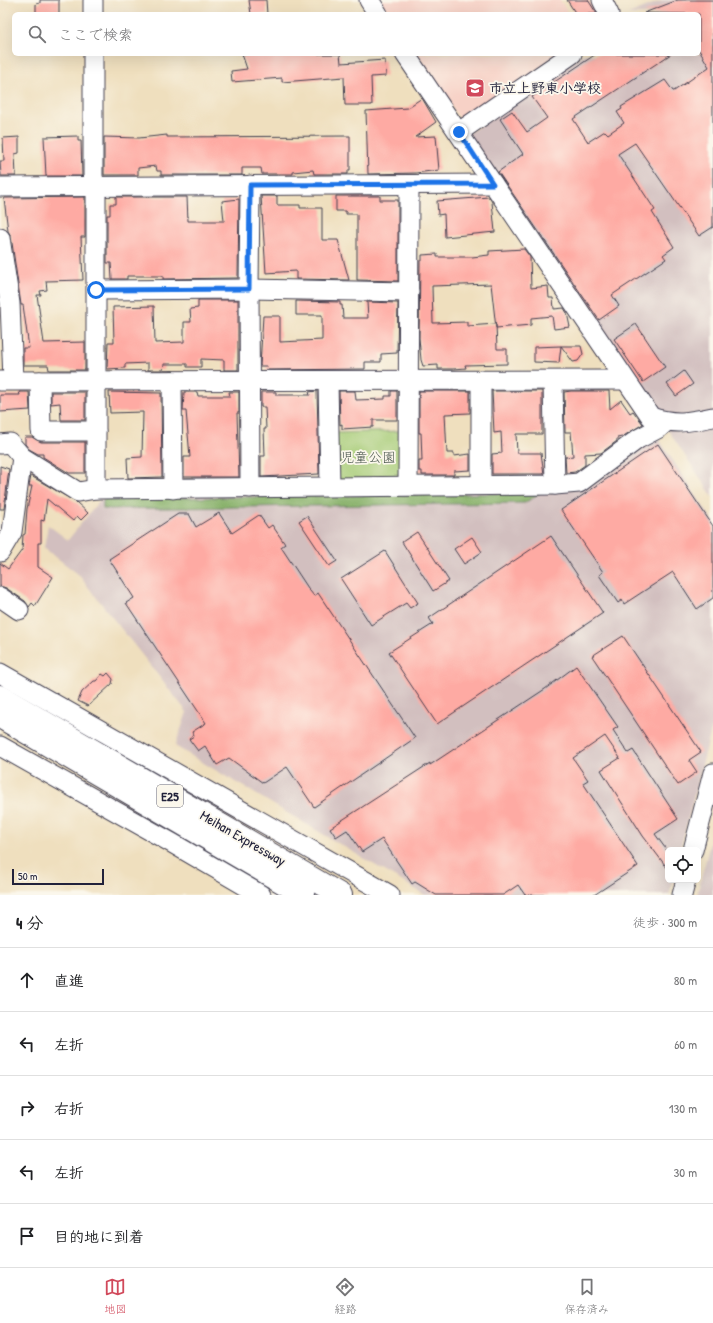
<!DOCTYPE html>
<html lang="ja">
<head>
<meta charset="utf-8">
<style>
	:root { --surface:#fff; --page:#f2f2f2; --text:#202124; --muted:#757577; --line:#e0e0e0; --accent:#d1495b }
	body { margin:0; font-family:"Patrick Hand","Klee One",sans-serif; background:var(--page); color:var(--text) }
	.controls { position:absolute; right:12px; bottom:12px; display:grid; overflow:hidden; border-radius:6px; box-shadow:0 4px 16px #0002 }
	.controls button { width:36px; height:36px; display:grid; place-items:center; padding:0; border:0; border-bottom:1px solid var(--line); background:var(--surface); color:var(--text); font:20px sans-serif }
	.scale { position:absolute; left:12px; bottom:10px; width:92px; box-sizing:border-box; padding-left:4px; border:2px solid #22223b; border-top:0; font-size:11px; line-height:14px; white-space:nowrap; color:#22223b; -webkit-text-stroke:3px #fbf7ec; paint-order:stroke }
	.stop { position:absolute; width:12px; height:12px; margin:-9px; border:3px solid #1a73e8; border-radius:50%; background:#fff }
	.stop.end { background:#1a73e8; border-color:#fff; box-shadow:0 1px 4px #0008 }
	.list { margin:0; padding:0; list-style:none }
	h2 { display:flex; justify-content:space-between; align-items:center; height:52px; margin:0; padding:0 16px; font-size:17px }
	h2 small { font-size:13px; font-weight:400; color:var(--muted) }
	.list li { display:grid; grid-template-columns:26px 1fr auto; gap:12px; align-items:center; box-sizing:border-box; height:64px; padding:0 16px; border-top:1px solid var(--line) }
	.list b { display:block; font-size:15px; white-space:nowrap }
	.list em { font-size:13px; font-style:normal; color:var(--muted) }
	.icon { flex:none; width:22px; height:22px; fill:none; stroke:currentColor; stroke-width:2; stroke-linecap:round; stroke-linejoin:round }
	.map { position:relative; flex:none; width:713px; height:895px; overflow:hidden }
	.search { position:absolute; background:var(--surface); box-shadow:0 4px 16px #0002; left:12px; right:12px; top:12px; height:44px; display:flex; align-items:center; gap:10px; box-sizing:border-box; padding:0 14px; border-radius:6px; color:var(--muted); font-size:15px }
	.sheet { height:372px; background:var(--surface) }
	nav { display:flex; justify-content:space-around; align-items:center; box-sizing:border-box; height:56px; border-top:1px solid var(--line); background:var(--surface); font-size:11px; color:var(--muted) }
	nav a { display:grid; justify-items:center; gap:2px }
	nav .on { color:var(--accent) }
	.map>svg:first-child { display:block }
	.built { fill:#f7d1c6 }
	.industrial { fill:#d2bfbf }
	.green { fill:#a5cb75; stroke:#647658 }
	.forest { fill:#84af66; stroke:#536850 }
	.building { fill:#feaaa3 }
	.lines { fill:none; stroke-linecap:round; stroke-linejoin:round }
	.minor-casing { stroke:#413e4f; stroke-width:21 }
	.highway-casing { stroke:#413e4f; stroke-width:24 }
	.minor { stroke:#fff; stroke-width:19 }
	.highway { stroke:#fff; stroke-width:22 }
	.route { stroke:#1a73e8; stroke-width:5 }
	.labels { text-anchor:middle; stroke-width:3.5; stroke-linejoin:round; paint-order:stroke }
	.shield { fill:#fbf7ec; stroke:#636270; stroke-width:1 }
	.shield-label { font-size:13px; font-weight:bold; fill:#22223b }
	.poi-label { font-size:14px; font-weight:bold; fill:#22223b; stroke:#fbf7ec; text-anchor:start }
	.park-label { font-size:14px; fill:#49554c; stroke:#fbf7ec }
	.street-label { font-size:14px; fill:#22223b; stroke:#fbf7ec }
</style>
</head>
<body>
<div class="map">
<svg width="713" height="895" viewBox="0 0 713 895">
	<rect width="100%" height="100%" fill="#fbf7ec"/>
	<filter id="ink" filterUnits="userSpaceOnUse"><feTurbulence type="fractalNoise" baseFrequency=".025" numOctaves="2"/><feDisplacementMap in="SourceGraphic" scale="8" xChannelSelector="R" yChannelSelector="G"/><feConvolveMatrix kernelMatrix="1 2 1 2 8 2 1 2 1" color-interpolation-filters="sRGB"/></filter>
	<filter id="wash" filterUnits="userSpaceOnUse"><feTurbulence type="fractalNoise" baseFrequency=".012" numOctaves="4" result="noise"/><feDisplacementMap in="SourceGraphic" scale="16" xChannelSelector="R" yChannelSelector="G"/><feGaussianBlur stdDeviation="0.9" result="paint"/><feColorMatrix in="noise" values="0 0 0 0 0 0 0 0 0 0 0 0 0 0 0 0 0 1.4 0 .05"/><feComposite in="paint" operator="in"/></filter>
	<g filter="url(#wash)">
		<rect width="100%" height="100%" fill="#efdfbe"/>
		<g class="built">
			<path d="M379 0H560L569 14H389Z"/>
			<path d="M416 54H561L467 119H460Z"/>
		</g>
		<g class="industrial">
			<path d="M663 0H713V497L468 134 583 54H699V14H628Z"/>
			<path d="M656 435 713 521V723L680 850H668V880H673L669 895H425L175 746 187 712 78 574 44 548 48 525 68 540 104 495 580 488Z"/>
			<path d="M713 831V895H697Z"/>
		</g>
		<path class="green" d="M402 431 403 477 339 482 332 433Z"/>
		<path class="forest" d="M539 493 525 503 103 509V499Z"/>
		<g id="blocks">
			<g class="building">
				<path d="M40 0H59V14H36V4L40 3Z"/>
				<path d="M249 0H266L267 14H251Z"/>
				<path d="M567 0H588L597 14H576Z"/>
				<path d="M678 0H713V227L699 236 635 143 618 154 655 210 652 212 674 247 663 255 666 259 612 295 619 306 599 320 498 172 523 154 500 119 512 111 527 132 547 118 532 97 596 54H671L573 119 588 142 605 131 608 134 624 123 617 112 622 109 621 107 665 80 673 91H674L709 67 699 50V14L644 13Z"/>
				<path d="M242 54H340L341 63 385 60 386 76 371 77 372 105H345L344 77 282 82V78L232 82 231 71 247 69Z"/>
				<path d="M422 98 436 122 415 137 436 136 439 170 416 173 368 174 366 111 407 108Z"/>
				<path d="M167 135V137L350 136V170H348V174H314L313 170 293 172V174H262L261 168H242V175H161V171H157L156 166 138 168V175H104V137L139 138Z"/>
				<path d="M78 136V141H81L82 176H46L44 137Z"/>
				<path d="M19 137V153L15 154 16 176H1L0 161H4L3 138Z"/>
				<path d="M261 196H277V205H300V208H322V240H338L349 280 296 279V271L266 273Z"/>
				<path d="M336 196H380V200H398V281L357 280V214H346V211H336Z"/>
				<path d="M85 197V237H81L83 280 46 281 47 290 40 291 41 295H37L44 343 85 342V370H49L48 365H23V348H29L23 305H21L11 236 8 231 4 198Z"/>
				<path d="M116 197H187L188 221H224L222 201 239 199 238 278 163 279V276H127V279H112L111 263H107V215H110V204H116Z"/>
				<path d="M489 197 492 202 495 232 445 237 444 214 438 215 437 201Z"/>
				<path d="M524 249 530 257 531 288 548 286 549 298H553L554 309 564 308 567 313 570 327 554 329 552 316 531 318V325L496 328 491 284 432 286 433 323 467 322V326L496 324 497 349H507V364L465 365 466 368 454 369H438V365L423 366 421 360 419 338 420 261H422V255L437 254V257H472L489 255V251Z"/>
				<path d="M198 300H238V370H224V360L201 359V367H187V364H164L163 370H148V363L125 364V368L107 369 108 342H114L113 307 154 306 155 343 184 342V322H191L190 309 198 308Z"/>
				<path d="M296 301 340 302V305H342L343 318H368L367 302 398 303 397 353 381 354V362H365V369L266 370 267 366H260L263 316H280V342L322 340V315H296Z"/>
				<path d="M636 324 665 367 643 382 614 339Z"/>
				<path d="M561 346H581L583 354 578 361 573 362Z"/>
				<path d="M561 346 559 363 534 362V347Z"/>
				<path d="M684 371 693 384 676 396 667 384Z"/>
				<path d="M317 391 319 474 261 477V456H265L264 429H266L265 407H261V392H276V395H310L309 392Z"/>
				<path d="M339 391H355L356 400 385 399V396H391V391H397V420H373V427L342 429V424L340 425Z"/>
				<path d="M419 391H470V413L445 414 447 453H454V456L470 454V470L454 471V475H422V471H419V461H422L421 433H419Z"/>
				<path d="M492 391H542V434H516L517 453H541L544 474H492V454L502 453 501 432 494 433Z"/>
				<path d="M571 391H609L610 409 621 400 630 413 633 411 643 424 622 437 617 438V441L601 453 585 454V465L575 472 566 473 565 457 573 456 571 432H565L564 392Z"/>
				<path d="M19 392H29L30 410 0 412V395H20Z"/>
				<path d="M51 392H85V420H61L60 403 51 404Z"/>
				<path d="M109 392 161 393 162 477 128 478 127 458 142 457 143 412 110 413Z"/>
				<path d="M184 392H197L198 396H230L229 392H239V413H237L239 477H184V457H190L186 411H183Z"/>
				<path d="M25 437H32L41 442H85V473H69L43 457V454H38L29 449 25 444Z"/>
				<path d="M658 444 713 526V598L697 609 673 572 624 604 622 600 618 603 599 575 603 572 561 510Z"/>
				<path d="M0 466 9 469 4 509H0Z"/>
				<path d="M31 476 76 502 88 513 81 520 77 516 73 521 47 499 44 521 41 520V543H38V567L53 577 35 606 32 603 29 607 25 601 6 588 0 586V563L8 569 22 550 23 535 25 534 27 509 32 486H29Z"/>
				<path d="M219 513 232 533 259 515 268 528 272 525 285 544 281 547 310 591 314 596 318 593 415 738 314 807 287 767 263 783 229 758 217 765 205 746 198 751 189 739 194 736 192 732 206 723 126 603 134 598 109 559 178 514H189L196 527Z"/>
				<path d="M307 516 337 561 329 566 299 521Z"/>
				<path d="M417 532 449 581 433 591 402 542Z"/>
				<path d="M551 536 603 613 437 724 389 652 433 624 429 618Z"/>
				<path d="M472 537 482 552 464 564 454 549Z"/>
				<path d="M385 551 418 603 410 608 406 603 371 625 341 579Z"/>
				<path d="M623 636 701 752 689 760 697 772 678 785 592 656Z"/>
				<path d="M576 666 618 727 613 730 628 753 633 750 678 819 655 834 668 852V869L643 836 601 770 620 758 605 736 573 758 588 780 583 783 638 866 594 895H525L518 885 503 895H436L415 882 412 884 382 839 362 852 347 830 336 837 330 828 430 763V765L545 689Z"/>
				<path d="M108 673 113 679 112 684 88 706 78 701 82 692 94 681H96L102 674 105 676Z"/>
			</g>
		</g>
	</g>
	<g filter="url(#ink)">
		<use href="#blocks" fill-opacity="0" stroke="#413e4f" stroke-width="1"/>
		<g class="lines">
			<defs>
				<g id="minor">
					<path d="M369 0 378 14"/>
					<path d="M602 0 609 14"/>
					<path d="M93 14V0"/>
					<path d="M93 54V176L96 192V489"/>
					<path d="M405 54 651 417C675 425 689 422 713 417"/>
					<path d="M459 132 572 54"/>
					<path d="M250 185 249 289 250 488"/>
					<path d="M0 187 493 184"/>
					<path d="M0 238 10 303 13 380"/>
					<path d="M97 290 249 289 409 292"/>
					<path d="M481 380V485"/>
					<path d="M0 381 625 380"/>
					<path d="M40 381 41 431H96"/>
					<path d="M172 381 173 489"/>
					<path d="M328 381 330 486"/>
					<path d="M553 381 555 485"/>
					<path d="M0 444 10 443 22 457 78 492 96 489 555 485 579 483 638 439 659 428 666 422"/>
					<path d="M408 485 409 185"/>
					<path d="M0 552 12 532 22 457"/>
					<path d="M0 597 19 610"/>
					<path d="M0 673 390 895"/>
					<path d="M0 746 172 843 261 895"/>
					<path d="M693 850 713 773"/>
					<path d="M682 895 686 880"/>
				</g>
				<g id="highway">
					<path d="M0 696 341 895"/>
					<path d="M0 717 304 895"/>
				</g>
			</defs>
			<use href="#minor" class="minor-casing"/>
			<use href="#highway" class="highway-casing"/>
			<use href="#minor" class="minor"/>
			<use href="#highway" class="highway"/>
		</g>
	</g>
	<g class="lines" filter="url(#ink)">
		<path class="route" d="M96 290 249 289 250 185 493 184 459 132"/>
	</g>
	<defs>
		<symbol id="school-square" viewBox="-11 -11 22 22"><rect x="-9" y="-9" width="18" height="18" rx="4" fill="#d1495b" stroke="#fbf7ec"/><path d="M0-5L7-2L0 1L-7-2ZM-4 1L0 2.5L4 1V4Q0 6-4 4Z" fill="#fff"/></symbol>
	</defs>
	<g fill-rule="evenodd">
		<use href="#school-square" x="464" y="77" width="22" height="22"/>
	</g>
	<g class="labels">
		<rect class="shield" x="157" y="785" width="26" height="22" rx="3"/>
		<g class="shield-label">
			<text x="170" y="801">E25</text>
		</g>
		<g class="poi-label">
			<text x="489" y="93">市立上野東小学校</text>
		</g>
		<g class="park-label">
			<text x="368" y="462">児童公園</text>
		</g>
		<g class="street-label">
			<text transform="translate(243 838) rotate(30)" y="5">Meihan Expressway</text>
		</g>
	</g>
</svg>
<div class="controls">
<button><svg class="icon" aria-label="locate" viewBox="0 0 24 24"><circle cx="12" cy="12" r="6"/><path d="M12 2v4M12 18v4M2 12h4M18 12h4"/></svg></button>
</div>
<div class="scale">50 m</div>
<div class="stop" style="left:96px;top:290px"></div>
<div class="stop end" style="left:459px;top:132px"></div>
<div class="search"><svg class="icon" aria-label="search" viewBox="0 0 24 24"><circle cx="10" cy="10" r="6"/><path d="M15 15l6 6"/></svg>ここで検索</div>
</div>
<section class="sheet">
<h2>4 分<small>徒歩 · 300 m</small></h2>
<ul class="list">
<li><svg class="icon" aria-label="ahead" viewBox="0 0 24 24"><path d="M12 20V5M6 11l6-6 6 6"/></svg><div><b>直進</b></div><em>80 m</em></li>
<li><svg class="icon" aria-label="left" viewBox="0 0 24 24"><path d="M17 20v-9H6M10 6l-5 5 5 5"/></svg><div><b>左折</b></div><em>60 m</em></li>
<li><svg class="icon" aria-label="right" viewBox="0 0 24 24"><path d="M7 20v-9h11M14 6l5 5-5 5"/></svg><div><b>右折</b></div><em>130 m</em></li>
<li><svg class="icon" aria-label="left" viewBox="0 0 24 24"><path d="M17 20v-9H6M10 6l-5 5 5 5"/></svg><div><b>左折</b></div><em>30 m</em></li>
<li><svg class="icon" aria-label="arrive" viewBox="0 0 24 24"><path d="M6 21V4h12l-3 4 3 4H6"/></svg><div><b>目的地に到着</b></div></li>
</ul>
</section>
<nav>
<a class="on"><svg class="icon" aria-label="map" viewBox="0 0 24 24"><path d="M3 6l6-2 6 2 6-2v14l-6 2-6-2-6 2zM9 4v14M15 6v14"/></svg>地図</a>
<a><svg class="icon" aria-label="directions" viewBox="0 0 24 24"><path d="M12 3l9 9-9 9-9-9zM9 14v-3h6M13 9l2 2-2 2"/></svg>経路</a>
<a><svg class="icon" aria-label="saved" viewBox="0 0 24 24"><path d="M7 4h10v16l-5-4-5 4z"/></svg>保存済み</a>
</nav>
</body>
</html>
